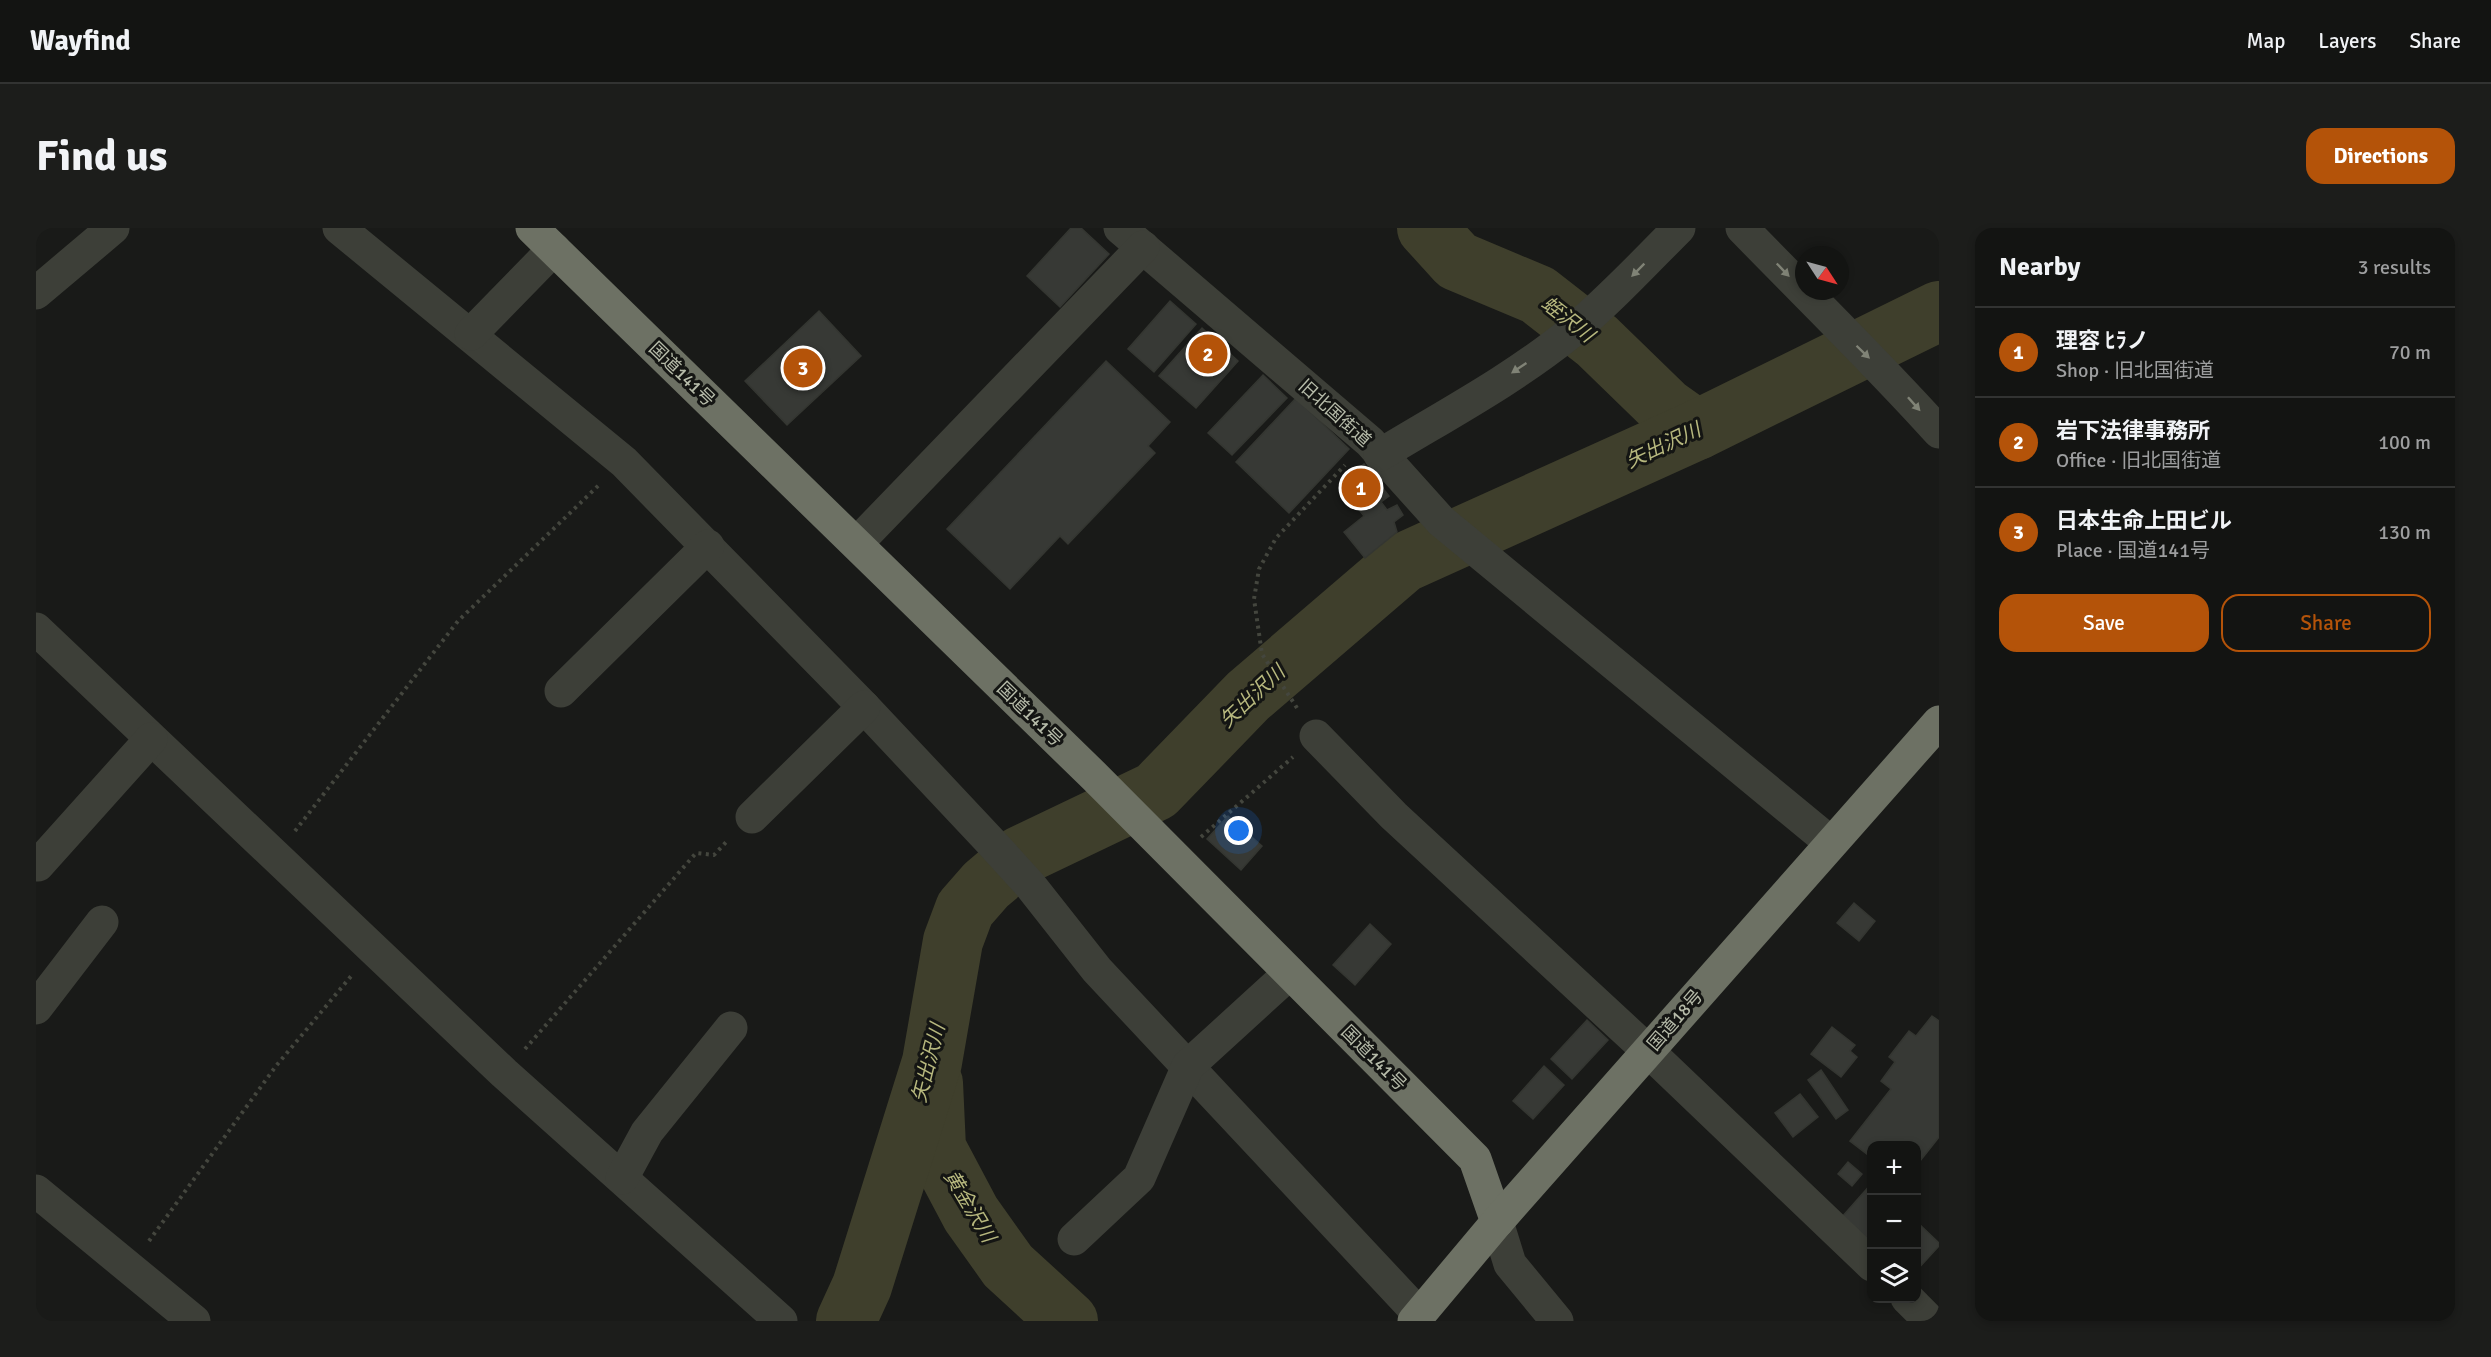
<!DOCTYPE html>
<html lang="en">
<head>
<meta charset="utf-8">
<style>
	:root { --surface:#131412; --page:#1c1d1b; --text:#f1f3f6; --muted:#9d9e9f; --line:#323332; --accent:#b45309 }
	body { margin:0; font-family:Signika,"Noto Sans JP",sans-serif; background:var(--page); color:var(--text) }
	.controls { position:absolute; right:18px; bottom:18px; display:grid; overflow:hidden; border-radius:12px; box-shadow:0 3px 9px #0003 }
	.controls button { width:54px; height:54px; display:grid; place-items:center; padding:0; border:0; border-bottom:2px solid var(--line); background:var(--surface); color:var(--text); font:30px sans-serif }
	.compass { position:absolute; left:1759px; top:18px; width:54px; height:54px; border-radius:50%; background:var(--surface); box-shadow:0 3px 9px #0003; rotate:126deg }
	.you { position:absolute; left:1203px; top:603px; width:21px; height:21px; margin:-15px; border:4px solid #fff; border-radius:50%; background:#1a73e8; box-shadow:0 0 0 9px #1a73e833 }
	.badge { display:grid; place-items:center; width:39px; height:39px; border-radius:50%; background:var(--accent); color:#fff; font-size:20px; font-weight:700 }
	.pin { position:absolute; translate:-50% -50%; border:3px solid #fff; box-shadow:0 2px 6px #0006 }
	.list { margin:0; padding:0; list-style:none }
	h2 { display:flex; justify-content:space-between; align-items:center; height:78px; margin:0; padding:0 24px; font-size:26px }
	h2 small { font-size:20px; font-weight:400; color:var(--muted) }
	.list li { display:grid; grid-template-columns:39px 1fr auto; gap:18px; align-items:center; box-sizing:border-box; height:90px; padding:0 24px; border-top:2px solid var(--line) }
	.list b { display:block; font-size:22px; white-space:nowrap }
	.list p { margin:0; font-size:20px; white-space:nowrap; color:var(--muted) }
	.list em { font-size:20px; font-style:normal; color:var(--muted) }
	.actions { display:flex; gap:12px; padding:18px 24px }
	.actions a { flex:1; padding:14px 0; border:2px solid var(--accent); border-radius:18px; text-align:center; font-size:21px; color:var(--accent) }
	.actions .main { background:var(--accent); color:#fff }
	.icon { flex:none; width:33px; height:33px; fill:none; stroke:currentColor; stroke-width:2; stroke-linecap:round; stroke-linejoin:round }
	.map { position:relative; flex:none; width:1903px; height:1093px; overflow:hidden; border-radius:18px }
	header { display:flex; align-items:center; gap:36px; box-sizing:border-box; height:84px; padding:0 30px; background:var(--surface); border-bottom:2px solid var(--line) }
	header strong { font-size:28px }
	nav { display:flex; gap:33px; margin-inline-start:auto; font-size:21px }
	.intro { display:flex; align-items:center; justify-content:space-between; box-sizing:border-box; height:144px; padding:0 36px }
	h1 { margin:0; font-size:42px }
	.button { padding:15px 27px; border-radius:18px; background:var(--accent); color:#fff; font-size:21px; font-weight:700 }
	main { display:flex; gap:36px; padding:0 36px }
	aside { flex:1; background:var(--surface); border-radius:18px; box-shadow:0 3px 9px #0003 }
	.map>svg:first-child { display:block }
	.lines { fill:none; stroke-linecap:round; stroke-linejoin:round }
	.river { stroke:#3f3f2c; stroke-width:60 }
	.building { fill:#373935; stroke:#343631; stroke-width:1.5 }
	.path { stroke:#44463e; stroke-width:4; stroke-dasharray:3 4.5; stroke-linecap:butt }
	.minor { stroke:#3d3f38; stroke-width:33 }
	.highway { stroke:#6d7164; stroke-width:33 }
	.oneway { fill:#808376 }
	.labels { text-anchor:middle; stroke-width:6; stroke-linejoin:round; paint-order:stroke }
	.street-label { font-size:18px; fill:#b6bba9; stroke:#141513 }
	.water-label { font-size:20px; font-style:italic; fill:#b7b87e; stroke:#141513 }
</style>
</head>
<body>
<header>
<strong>Wayfind</strong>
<nav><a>Map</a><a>Layers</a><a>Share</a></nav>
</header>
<div class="intro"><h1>Find us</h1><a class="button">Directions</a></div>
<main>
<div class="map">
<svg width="1903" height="1093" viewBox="0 0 1903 1093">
	<rect width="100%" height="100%" fill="#191a18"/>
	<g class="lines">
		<g class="river">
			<path d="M1391 0 1421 33 1502 67 1561 113 1630 180 1661 202"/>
			<path d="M897 855 900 920 935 986 972 1038 1032 1093"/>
			<path d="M810 1093 826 1058 896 834 917 713 929 681 950 657 984 628 1120 563 1212 468 1367 335 1661 202 1903 83"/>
		</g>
	</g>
	<g class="building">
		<path d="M1035 0H1045L1073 26 1024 79 991 48Z"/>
		<path d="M1134 73 1160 96 1118 144 1092 121Z"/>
		<path d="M783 83 825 128 751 197 709 153Z"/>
		<path d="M1166 100 1202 133 1160 180 1123 148Z"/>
		<path d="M1070 133 1134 194 1112 218 1119 225 1032 316 1024 308 974 361 911 301Z"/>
		<path d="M1227 147 1251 170 1196 227 1172 205Z"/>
		<path d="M1260 170 1313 221 1253 285 1200 234Z"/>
		<path d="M1328 236 1353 268 1345 274 1351 282 1361 277 1367 287 1358 294 1361 304 1329 330 1308 304 1328 288 1303 256Z"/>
		<path d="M1192 588 1226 618 1205 642 1171 611Z"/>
		<path d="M1818 675 1839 693 1823 713 1801 695Z"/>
		<path d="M1334 696 1355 716 1319 757 1297 737Z"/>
		<path d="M1896 788 1903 793V909L1880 938V918H1836V930L1814 913 1855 861 1845 853 1859 834 1853 829 1873 803 1880 808Z"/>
		<path d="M1551 792 1572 812 1536 851 1515 831Z"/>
		<path d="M1796 799 1819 817 1814 823 1821 829 1805 849 1775 826Z"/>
		<path d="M1508 838 1528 857 1497 891 1477 873Z"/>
		<path d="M1785 842 1812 882 1800 891 1772 852Z"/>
		<path d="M1764 866 1782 889 1757 909 1739 885Z"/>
		<path d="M1812 934 1826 946 1816 958 1802 946Z"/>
		<path d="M1836 955V1015L1806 989Z"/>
		<path d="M1882 995 1903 1015V1018L1880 1043Z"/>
	</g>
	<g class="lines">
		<g class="path">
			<path d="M1261 480 1226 426 1218 371 1223 341 1240 310 1309 237"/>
			<path d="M259 603 422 393 564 256"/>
			<path d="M1165 609 1257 529"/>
			<path d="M489 821 660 625 678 627 692 612"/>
			<path d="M113 1013 240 838 316 747"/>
		</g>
		<g class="minor">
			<path d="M303 0 588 234 828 479 953 612 994 657 1061 742 1383 1086"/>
			<path d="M1084 0 1334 214 1405 293 1794 614"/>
			<path d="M1706 0C1772 68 1840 134 1903 204"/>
			<path d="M0 65 77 0"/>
			<path d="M435 106 518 21"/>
			<path d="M1344 227C1408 188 1476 152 1534 105 1573 73 1607 36 1643 0"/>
			<path d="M821 315 1107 19"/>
			<path d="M0 401 468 845 745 1093"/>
			<path d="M525 463 672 318"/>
			<path d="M1280 508 1358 588 1612 823 1836 1037"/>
			<path d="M716 589 828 479"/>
			<path d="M0 635 2 637 115 511"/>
			<path d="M0 780 66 694"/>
			<path d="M586 950 611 904 695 800"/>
			<path d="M0 963 158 1093"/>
			<path d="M1461 994 1474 1036 1521 1093"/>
			<path d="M1038 1011 1103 950 1152 838 1254 745"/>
			<path d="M1871 1070 1894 1093"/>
		</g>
		<g class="highway">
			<path d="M496 0 1059 549 1439 931 1461 994"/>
			<path d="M1378 1093 1461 994 1903 494"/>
		</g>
	</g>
	<defs><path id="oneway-solid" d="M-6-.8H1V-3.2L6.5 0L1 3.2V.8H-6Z" transform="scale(1.5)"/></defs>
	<g class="oneway">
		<use href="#oneway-solid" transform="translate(1602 42) rotate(135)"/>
		<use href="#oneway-solid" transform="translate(1747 42) rotate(46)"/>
		<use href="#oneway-solid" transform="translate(1827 124) rotate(44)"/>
		<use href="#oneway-solid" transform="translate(1483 140) rotate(146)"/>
		<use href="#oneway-solid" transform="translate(1878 176) rotate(48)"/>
	</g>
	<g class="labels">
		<g class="street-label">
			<text transform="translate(646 146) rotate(44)" y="6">国道141号</text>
			<text transform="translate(1299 185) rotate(42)" y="6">旧北国街道</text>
			<text transform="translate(994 486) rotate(44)" y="6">国道141号</text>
			<text transform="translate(1639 792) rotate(-49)" y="6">国道18号</text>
			<text transform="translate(1338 830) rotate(45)" y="6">国道141号</text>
		</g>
		<g class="water-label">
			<text transform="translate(1532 91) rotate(38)" y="7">蛭沢川</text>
			<text transform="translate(1627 217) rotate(-25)" y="7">矢出沢川</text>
			<text transform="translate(1216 468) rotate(-43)" y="7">矢出沢川</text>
			<text transform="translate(892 835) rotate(-76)" y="7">矢出沢川</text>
			<text transform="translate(934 978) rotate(59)" y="7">黄金沢川</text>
		</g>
	</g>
</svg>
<div class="controls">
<button>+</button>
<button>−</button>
<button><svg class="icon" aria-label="layers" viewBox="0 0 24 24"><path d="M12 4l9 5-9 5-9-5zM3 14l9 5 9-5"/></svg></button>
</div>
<svg class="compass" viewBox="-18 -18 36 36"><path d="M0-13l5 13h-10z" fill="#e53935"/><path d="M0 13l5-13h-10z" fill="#9d9e9f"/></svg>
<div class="you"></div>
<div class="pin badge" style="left:1325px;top:260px">1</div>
<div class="pin badge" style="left:1172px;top:126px">2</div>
<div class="pin badge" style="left:767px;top:140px">3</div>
</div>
<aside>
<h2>Nearby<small>3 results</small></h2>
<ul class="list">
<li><span class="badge">1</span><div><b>理容 ﾋﾗノ</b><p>Shop · 旧北国街道</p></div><em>70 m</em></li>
<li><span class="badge">2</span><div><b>岩下法律事務所</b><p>Office · 旧北国街道</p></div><em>100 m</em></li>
<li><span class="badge">3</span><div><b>日本生命上田ビル</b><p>Place · 国道141号</p></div><em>130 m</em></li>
</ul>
<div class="actions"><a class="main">Save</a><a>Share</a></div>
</aside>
</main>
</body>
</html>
